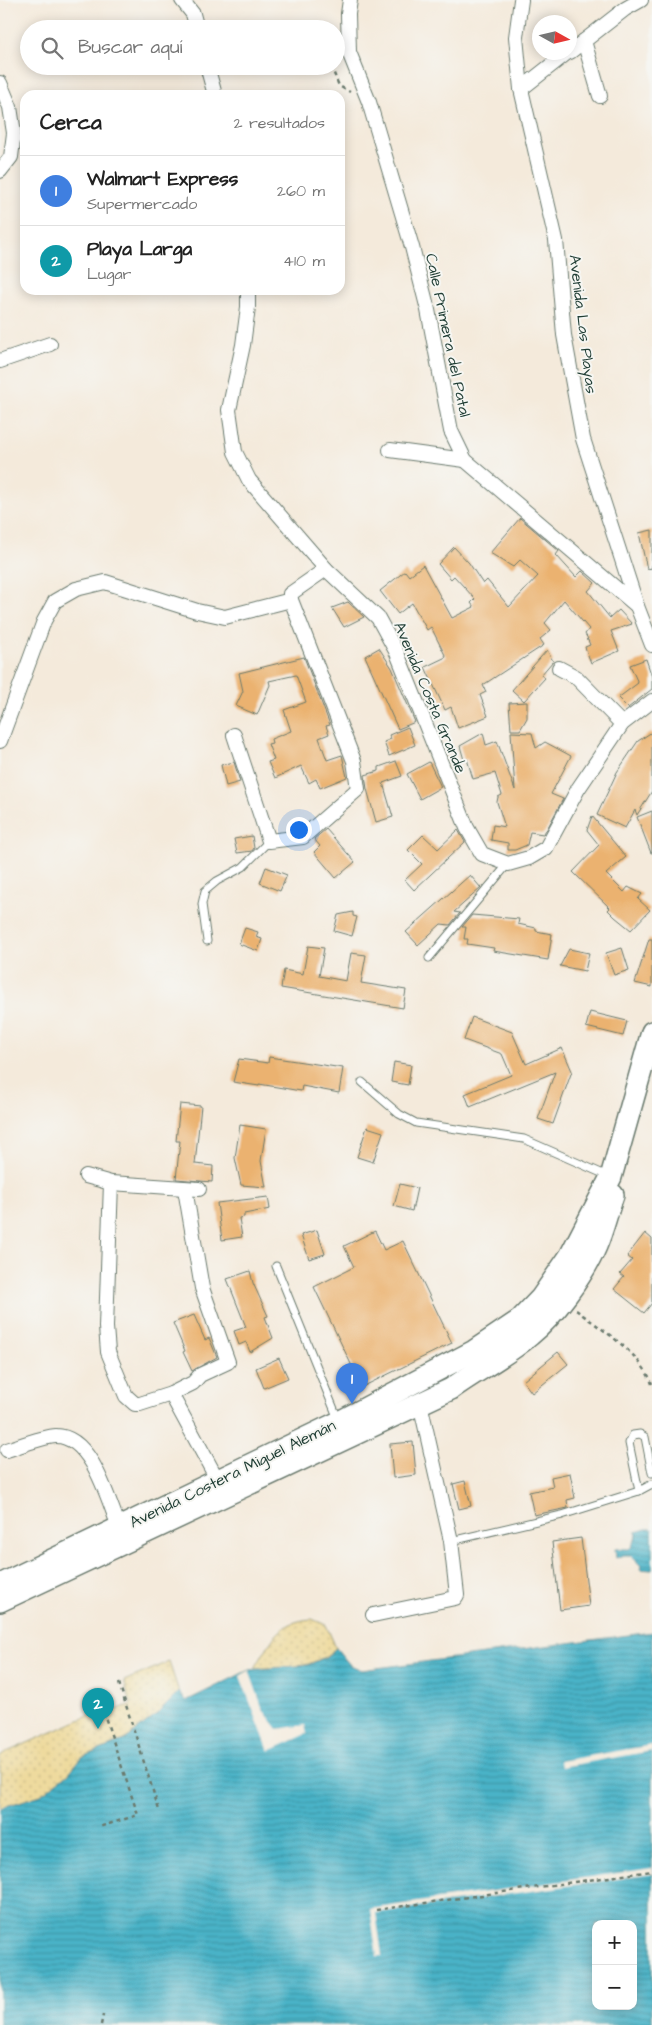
<!DOCTYPE html>
<html lang="es">
<head>
<meta charset="utf-8">
<style>
	:root { --surface:#fff; --page:#f2f2f2; --text:#222; --muted:#767676; --line:#e0e0e0; --accent:#1f6fb2 }
	body { margin:0; font-family:"Architects Daughter",sans-serif; background:var(--page); color:var(--text) }
	.controls { position:absolute; right:15px; bottom:15px; display:grid; overflow:hidden; border-radius:10px; box-shadow:0 2px 12px #0003 }
	.controls button { width:45px; height:45px; display:grid; place-items:center; padding:0; border:0; border-bottom:1px solid var(--line); background:var(--surface); color:var(--text); font:25px sans-serif }
	.compass { position:absolute; left:532px; top:15px; width:45px; height:45px; border-radius:50%; background:var(--surface); box-shadow:0 2px 12px #0003; rotate:98deg }
	.you { position:absolute; left:298px; top:829px; width:18px; height:18px; margin:-12px; border:4px solid #fff; border-radius:50%; background:#1a73e8; box-shadow:0 0 0 8px #1a73e833 }
	.badge { display:grid; place-items:center; width:32px; height:32px; border-radius:50%; background:var(--accent); color:#fff; font-size:16px; font-weight:700 }
	.pin { position:absolute; translate:-50% -41px; filter:drop-shadow(0 1px 2px #0008) }
	.pin::after { content:''; position:absolute; top:26px; width:18px; height:15px; background:inherit; clip-path:polygon(0 0,100% 0,50% 100%) }
	.list { margin:0; padding:0; list-style:none }
	h2 { display:flex; justify-content:space-between; align-items:center; height:65px; margin:0; padding:0 20px; font-size:21px }
	h2 small { font-size:16px; font-weight:400; color:var(--muted) }
	.list li { display:grid; grid-template-columns:32px 1fr auto; gap:15px; align-items:center; box-sizing:border-box; height:70px; padding:0 20px; border-top:1px solid var(--line) }
	.list b { display:block; font-size:19px; white-space:nowrap }
	.list p { margin:0; font-size:16px; white-space:nowrap; color:var(--muted) }
	.list em { font-size:16px; font-style:normal; color:var(--muted) }
	.icon { flex:none; width:28px; height:28px; fill:none; stroke:currentColor; stroke-width:2; stroke-linecap:round; stroke-linejoin:round }
	.map { position:relative; flex:none; width:652px; height:2025px; overflow:hidden }
	.search { position:absolute; background:var(--surface); box-shadow:0 2px 12px #0003; left:20px; top:20px; width:325px; height:55px; display:flex; align-items:center; gap:12px; box-sizing:border-box; padding:0 18px; border-radius:28px; color:var(--muted); font-size:19px }
	.panel { position:absolute; background:var(--surface); box-shadow:0 2px 12px #0003; left:20px; top:90px; width:325px; height:205px; border-radius:15px }
	.map>svg:first-child { display:block }
	.sand { fill:url(#sand-dots); stroke:#868c69 }
	.water { fill:url(#water-rules); stroke:#34787e; fill-rule:evenodd }
	.pier { fill:#f4eadb }
	.building { fill:#ebb26f }
	.lines { fill:none; stroke-linecap:round; stroke-linejoin:round }
	.service-casing { stroke:#6a7a6e; stroke-width:9 }
	.minor-casing { stroke:#6a7a6e; stroke-width:16 }
	.primary-casing { stroke:#6a7a6e; stroke-width:24 }
	.path { stroke:#6a7a6e; stroke-width:2.5; stroke-dasharray:4 4; stroke-linecap:butt }
	.service { stroke:#fff; stroke-width:7 }
	.minor { stroke:#fff; stroke-width:14 }
	.primary { stroke:#fff; stroke-width:21 }
	.labels { text-anchor:middle; stroke-width:4; stroke-linejoin:round; paint-order:stroke }
	.street-label { font-size:16px; fill:#1f3d34; stroke:#f6f6f2 }
</style>
</head>
<body>
<div class="map">
<svg width="652" height="2025" viewBox="0 0 652 2025">
	<defs>
		<pattern id="sand-dots" width="8" height="8" patternUnits="userSpaceOnUse" patternTransform="scale(1.25)"><rect width="8" height="8" fill="#eeda9e"/><path d="M2 2h.1M6 6h.1" fill="none" stroke="#ccbc89" stroke-width="1.8" stroke-linecap="round"/></pattern>
		<pattern id="water-rules" width="6" height="5" patternUnits="userSpaceOnUse" patternTransform="scale(1.25)"><rect width="6" height="5" fill="#49b3c8"/><path d="M0 2.5h6" fill="none" stroke="#3c93a3"/></pattern>
	</defs>
	<rect width="100%" height="100%" fill="#f6f6f2"/>
	<filter id="ink" filterUnits="userSpaceOnUse"><feTurbulence type="fractalNoise" baseFrequency=".02" numOctaves="2"/><feDisplacementMap in="SourceGraphic" scale="10" xChannelSelector="R" yChannelSelector="G"/><feConvolveMatrix kernelMatrix="1 2 1 2 8 2 1 2 1" color-interpolation-filters="sRGB"/></filter>
	<filter id="wash" filterUnits="userSpaceOnUse"><feTurbulence type="fractalNoise" baseFrequency=".0096" numOctaves="4" result="noise"/><feDisplacementMap in="SourceGraphic" scale="20" xChannelSelector="R" yChannelSelector="G"/><feGaussianBlur stdDeviation="1.12" result="paint"/><feColorMatrix in="noise" values="0 0 0 0 0 0 0 0 0 0 0 0 0 0 0 0 0 1.4 0 .05"/><feComposite in="paint" operator="in"/></filter>
	<g filter="url(#wash)">
		<rect width="100%" height="100%" fill="#f4eadb"/>
		<g class="sand">
			<path d="M312 1619 326 1625 336 1648C312 1670 285 1668 255 1668 271 1642 278 1621 312 1619Z"/>
			<path d="M169 1662 179 1692 153 1718 125 1740 82 1757 68 1774 41 1795 0 1808V1757L7 1752 93 1714 98 1718 131 1704 124 1681Z"/>
		</g>
		<g class="water">
			<path d="M646 1529H652V1570L640 1569 641 1566 631 1555H624L616 1558 615 1549H630L637 1536 636 1532Z"/>
			<path d="M652 1632V2025H0V1808L41 1795 68 1774 82 1757 125 1740 153 1718 179 1692 186 1701 249 1670 308 1665 326 1657 336 1648 350 1665 362 1670ZM596 1924H633V2006H596Z"/>
		</g>
		<g class="pier">
			<path d="M249 1670 263 1710 278 1729 305 1725 307 1734 269 1751 240 1676Z"/>
			<path d="M652 1745V1751L561 1767 560 1761Z"/>
			<path d="M652 1868V1874L376 1913 382 1956H377L370 1909Z"/>
		</g>
		<g id="blocks">
			<g class="building">
				<path d="M520 518 559 551 556 555 576 577 582 571 595 583 588 591 610 618 619 610 632 624 611 631 619 651 591 663 585 647 590 645 588 640H586L588 639 585 634 589 629 564 600 545 623 551 630 540 639 544 645 483 685 486 692 480 695 488 716 458 728 451 707 445 710 425 667 446 657 431 627 427 630 412 603 398 614 380 591 405 571 409 576 423 565 452 618 474 607 471 603 475 599 454 576 451 579 438 564 454 547 469 563 483 584 487 580 509 607 538 576 520 560 513 567 490 553Z"/>
				<path d="M652 530V568L647 569 639 533Z"/>
				<path d="M348 602 364 617 344 627 332 608Z"/>
				<path d="M379 648 392 668 415 722 398 729 365 656Z"/>
				<path d="M547 650 553 661 541 675 545 678 524 701 512 690Z"/>
				<path d="M304 657 330 725 326 726 329 734 319 738 327 760 342 755 347 777 320 788 316 779 309 783 301 766 275 778 268 762 274 760 268 744 272 743 271 739 291 731 284 710 306 702 296 675 269 681 270 685 257 715 236 706 243 691 239 673Z"/>
				<path d="M646 659 652 677V689L628 708 618 698 638 683 630 665Z"/>
				<path d="M527 702V718L520 730H511L509 703Z"/>
				<path d="M408 727 415 745 389 756 384 742 391 739 389 735Z"/>
				<path d="M511 732 532 733 536 748 545 742 571 756 551 794 563 799 547 829 543 834 530 832 527 845 515 850H508V843L491 840 493 825 505 827 497 802 498 797 502 795 495 773 473 779 467 759 464 760 460 746 483 733 486 745 497 741 515 790Z"/>
				<path d="M652 732V791L637 815 635 810 625 828 597 815 617 772 638 741Z"/>
				<path d="M396 761 402 776 383 783 393 817 376 822 367 789 365 775 379 771V767Z"/>
				<path d="M234 762 240 782 226 786 221 765Z"/>
				<path d="M429 762 441 787 420 799 407 774Z"/>
				<path d="M652 811V853H651L637 817Z"/>
				<path d="M592 816 626 857 606 874 624 892 628 887 642 894 638 899 650 910 631 930 615 917 608 910 610 908 573 872 599 845 587 830Z"/>
				<path d="M326 829 355 862 336 878 314 852 320 846 314 839Z"/>
				<path d="M458 830 465 842 414 890 405 880 422 864 408 850 423 835 438 849Z"/>
				<path d="M252 836 254 848 252 851 237 853 234 839Z"/>
				<path d="M266 867 287 875 280 891 260 883Z"/>
				<path d="M470 875 481 888 454 912 460 913 450 925 441 924 418 945 406 932Z"/>
				<path d="M353 912V916L357 917 352 936 334 931 338 915Z"/>
				<path d="M472 915 519 919 518 924 536 928V931L552 934 548 960 493 951 494 948 467 944 468 939H464L466 927H462Z"/>
				<path d="M245 928 258 932 256 937 262 939 258 951 239 944Z"/>
				<path d="M649 939H652V987L635 983Z"/>
				<path d="M308 946 324 948 319 976 346 981 351 953 366 955 361 983 406 990 403 1008 281 988 284 970 303 974Z"/>
				<path d="M622 948 629 970 614 975 606 953Z"/>
				<path d="M569 949 589 953 585 971 560 966Z"/>
				<path d="M590 1012 627 1021 623 1036 586 1027Z"/>
				<path d="M472 1017 512 1032 526 1064 562 1048 572 1071 553 1124 538 1119 555 1072 470 1107 465 1094 511 1075 502 1054 464 1040Z"/>
				<path d="M269 1057 343 1068 339 1093 302 1086 301 1091 259 1084V1086L233 1082 239 1059 268 1063Z"/>
				<path d="M394 1062 411 1065 408 1085 391 1082Z"/>
				<path d="M180 1104 201 1106 195 1164 213 1166 212 1182 176 1179 180 1141H176Z"/>
				<path d="M240 1125 266 1129 261 1161 266 1187 241 1185 235 1158Z"/>
				<path d="M367 1127 383 1132 373 1162 357 1157Z"/>
				<path d="M400 1184 417 1188 412 1211 394 1206Z"/>
				<path d="M268 1197 270 1209 244 1214V1217L239 1218 242 1237 222 1240 217 1203Z"/>
				<path d="M317 1230 325 1254 309 1259 301 1235Z"/>
				<path d="M375 1231 384 1250 403 1241 452 1343 362 1387 314 1287 354 1267 344 1246Z"/>
				<path d="M645 1233 652 1239V1303L644 1313 614 1289 624 1277 620 1274 632 1260 627 1256Z"/>
				<path d="M250 1271 253 1283 268 1316 265 1317 273 1338 250 1352 246 1342 239 1345 234 1331 246 1327 227 1279Z"/>
				<path d="M194 1315 205 1340 209 1338 217 1357 192 1371 183 1352 185 1351 173 1323Z"/>
				<path d="M558 1352 568 1364 532 1393 523 1381Z"/>
				<path d="M279 1358 288 1378 264 1388 256 1368Z"/>
				<path d="M413 1442 416 1475 393 1478 390 1444Z"/>
				<path d="M570 1473 575 1498 567 1500 568 1508 534 1515 529 1492 553 1487 551 1477Z"/>
				<path d="M465 1481 471 1506 459 1509 453 1484Z"/>
				<path d="M581 1538 589 1606 560 1610 552 1542Z"/>
			</g>
		</g>
	</g>
	<g filter="url(#ink)">
		<use href="#blocks" fill-opacity="0" stroke="#6a7a6e" stroke-width="1"/>
		<g class="lines">
			<defs>
				<g id="service">
					<path d="M207 941 202 904 205 891 217 881 243 867 269 841"/>
					<path d="M429 958 508 864"/>
					<path d="M362 1082 399 1114 416 1123 524 1139 608 1176"/>
					<path d="M276 1266 338 1419"/>
					<path d="M639 1491 629 1443 633 1435 640 1434 645 1437 652 1473"/>
					<path d="M451 1541 562 1515 639 1491 652 1484"/>
				</g>
				<g id="minor">
					<path d="M182 0 193 14 197 29"/>
					<path d="M350 0 348 14 349 52 369 102 412 247 428 310 451 431 465 460 637 606"/>
					<path d="M521 0 516 37 521 89 556 240 564 335 583 439 637 606 652 645"/>
					<path d="M584 41 600 96"/>
					<path d="M570 52 625 9 641 0"/>
					<path d="M207 66 215 95"/>
					<path d="M0 83 10 107 14 133 11 157 0 171"/>
					<path d="M521 89 568 52"/>
					<path d="M248 290V307L243 345 229 410 235 452 249 480 326 569 378 618 397 653 467 828 482 854 508 864 529 858 546 848 578 789 622 724 652 701"/>
					<path d="M0 361 50 344"/>
					<path d="M390 450 465 460"/>
					<path d="M559 668 576 677 622 724"/>
					<path d="M234 735 269 841 303 837 358 789 354 761 291 600"/>
					<path d="M0 741 44 621 55 601 76 589 105 582 197 611 225 617 291 600 290 594 326 569"/>
					<path d="M86 1176 111 1183 199 1189"/>
					<path d="M111 1183 106 1327 108 1352 126 1396 135 1404H140L171 1394 193 1383 200 1375 228 1362 202 1288 185 1189"/>
					<path d="M171 1394 217 1479"/>
					<path d="M7 1450C19 1446 45 1436 56 1436 92 1436 108 1500 119 1527"/>
					<path d="M373 1615 455 1598 457 1595 451 1541 420 1403"/>
				</g>
				<g id="primary">
					<path d="M0 1585 339 1422 474 1351 520 1320 541 1298 570 1256 611 1177 652 1032"/>
					<path d="M0 1601 451 1389C477 1370 506 1356 530 1335 554 1316 584 1274 596 1246 603 1230 607 1212 613 1195"/>
				</g>
			</defs>
			<use href="#service" class="service-casing"/>
			<use href="#minor" class="minor-casing"/>
			<use href="#primary" class="primary-casing"/>
			<g class="path">
				<path d="M331 66 339 86 350 92"/>
				<path d="M576 1310C601 1329 642 1354 652 1384"/>
				<path d="M119 1683 159 1810"/>
				<path d="M98 1696 138 1815 99 1827"/>
				<path d="M376 1910 652 1871"/>
				<path d="M101 2025 103 2015"/>
			</g>
			<use href="#service" class="service"/>
			<use href="#minor" class="minor"/>
			<use href="#primary" class="primary"/>
		</g>
	</g>
	<g class="labels">
		<g class="street-label">
			<text transform="translate(584 324) rotate(83)" y="6">Avenida Las Playas</text>
			<text transform="translate(449 335) rotate(78)" y="6">Calle Primera del Patal</text>
			<text transform="translate(431 697) rotate(67)" y="6">Avenida Costa Grande</text>
			<text transform="translate(232 1473) rotate(-26)" y="6">Avenida Costera Miguel Alemán</text>
		</g>
	</g>
</svg>
<div class="controls">
<button>+</button>
<button>−</button>
</div>
<svg class="compass" viewBox="-18 -18 36 36"><path d="M0-13l5 13h-10z" fill="#e53935"/><path d="M0 13l5-13h-10z" fill="#767676"/></svg>
<div class="you"></div>
<div class="pin badge" style="left:352px;top:1404px;background:#3f7fe0">1</div>
<div class="pin badge" style="left:98px;top:1729px;background:#0f9aa8">2</div>
<div class="search"><svg class="icon" aria-label="search" viewBox="0 0 24 24"><circle cx="10" cy="10" r="6"/><path d="M15 15l6 6"/></svg>Buscar aquí</div>
<section class="panel">
<h2>Cerca<small>2 resultados</small></h2>
<ul class="list">
<li><span class="badge" style="background:#3f7fe0">1</span><div><b>Walmart Express</b><p>Supermercado</p></div><em>260 m</em></li>
<li><span class="badge" style="background:#0f9aa8">2</span><div><b>Playa Larga</b><p>Lugar</p></div><em>410 m</em></li>
</ul>
</section>
</div>
</body>
</html>
